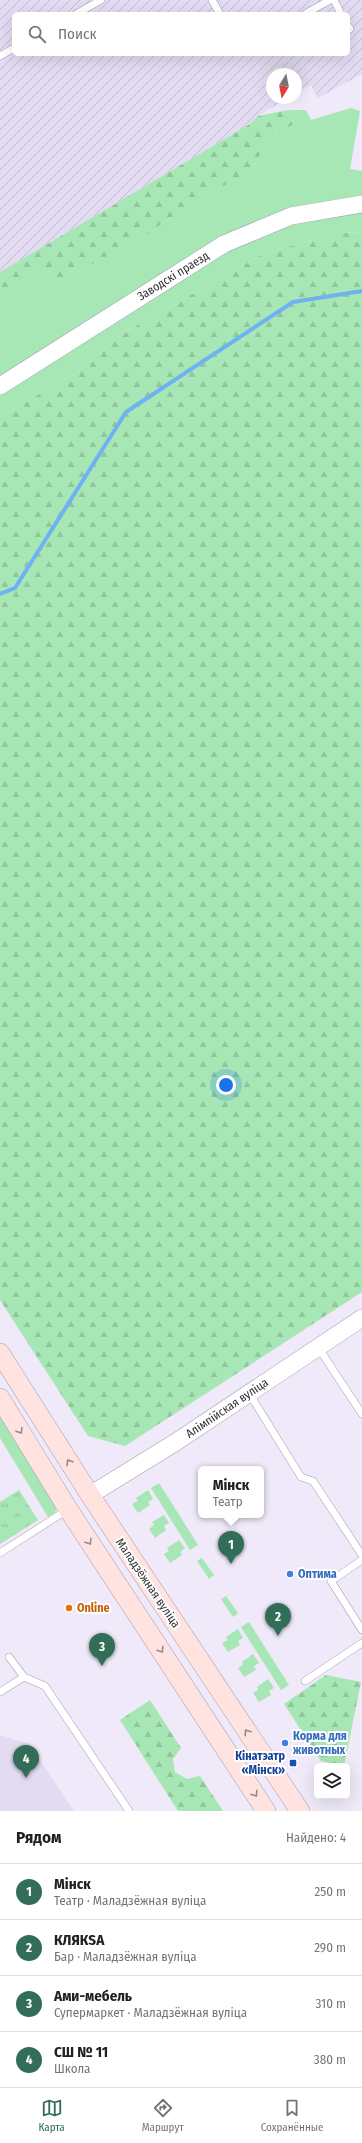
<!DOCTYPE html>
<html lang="ru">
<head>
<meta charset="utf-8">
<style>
	:root { --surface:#fff; --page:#f2f2f2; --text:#202124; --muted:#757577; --line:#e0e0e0; --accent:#316d57 }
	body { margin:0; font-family:"Fira Sans Condensed",sans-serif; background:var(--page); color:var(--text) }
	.controls { position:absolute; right:12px; bottom:12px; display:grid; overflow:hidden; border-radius:6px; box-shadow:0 4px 16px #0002 }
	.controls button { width:36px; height:36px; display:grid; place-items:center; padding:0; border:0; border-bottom:1px solid var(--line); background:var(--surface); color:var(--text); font:20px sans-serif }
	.compass { position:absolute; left:266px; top:68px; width:36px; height:36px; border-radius:50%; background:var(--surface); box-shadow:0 4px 16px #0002; rotate:190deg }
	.you { position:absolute; left:226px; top:1085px; width:14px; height:14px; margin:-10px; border:3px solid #fff; border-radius:50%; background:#1a73e8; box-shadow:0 0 0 6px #1a73e833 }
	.badge { display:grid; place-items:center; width:26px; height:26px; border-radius:50%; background:var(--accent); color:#fff; font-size:13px; font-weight:700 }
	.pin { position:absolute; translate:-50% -33px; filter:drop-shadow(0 1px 2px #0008) }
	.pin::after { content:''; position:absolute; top:21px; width:14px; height:12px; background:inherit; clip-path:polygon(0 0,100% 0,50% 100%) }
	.popup { position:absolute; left:198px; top:1466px; width:66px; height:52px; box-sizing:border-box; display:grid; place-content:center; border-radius:6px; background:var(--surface); filter:drop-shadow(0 1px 3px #0005); font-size:13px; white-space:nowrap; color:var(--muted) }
	.popup b { font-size:15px; color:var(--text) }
	.popup::after { content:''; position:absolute; left:50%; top:100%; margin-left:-8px; border:8px solid transparent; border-top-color:var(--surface) }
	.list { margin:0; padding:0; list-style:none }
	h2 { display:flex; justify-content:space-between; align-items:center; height:52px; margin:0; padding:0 16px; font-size:17px }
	h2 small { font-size:13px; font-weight:400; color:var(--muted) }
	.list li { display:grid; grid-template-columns:26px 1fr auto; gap:12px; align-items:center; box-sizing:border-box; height:56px; padding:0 16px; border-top:1px solid var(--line) }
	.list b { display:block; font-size:15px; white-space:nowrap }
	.list p { margin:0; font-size:13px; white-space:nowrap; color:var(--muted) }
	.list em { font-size:13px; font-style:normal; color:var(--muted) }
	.icon { flex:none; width:22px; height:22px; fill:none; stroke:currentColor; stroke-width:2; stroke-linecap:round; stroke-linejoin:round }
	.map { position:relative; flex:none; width:362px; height:1811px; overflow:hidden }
	.search { position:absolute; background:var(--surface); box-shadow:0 4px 16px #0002; left:12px; right:12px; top:12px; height:44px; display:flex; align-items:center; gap:10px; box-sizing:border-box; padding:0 14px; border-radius:6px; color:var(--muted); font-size:15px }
	.sheet { height:276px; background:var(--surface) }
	nav { display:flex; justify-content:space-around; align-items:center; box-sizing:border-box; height:56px; border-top:1px solid var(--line); background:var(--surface); font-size:11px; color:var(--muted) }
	nav a { display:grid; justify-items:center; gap:2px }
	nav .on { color:var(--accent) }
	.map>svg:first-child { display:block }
	.industrial { fill:url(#industrial-furrows); fill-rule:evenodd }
	.built { fill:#e3dbf1 }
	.grass { fill:#a7e6b5 }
	.forest { fill:url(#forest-firs) }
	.park { fill:url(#park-tufts) }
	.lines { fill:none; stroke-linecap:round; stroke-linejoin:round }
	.stream { stroke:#6fb2f3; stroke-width:4 }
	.service-casing { stroke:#a5a0af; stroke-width:8 }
	.tertiary-casing { stroke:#a5a0af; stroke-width:18 }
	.secondary-casing { stroke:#a5a0af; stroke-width:20 }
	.service { stroke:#fff; stroke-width:7 }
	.tertiary { stroke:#fff; stroke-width:17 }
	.secondary { stroke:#ffe3e0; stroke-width:19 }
	.oneway { stroke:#98898a }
	.shop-dot { fill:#3f7fe0; stroke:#fff; stroke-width:1.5 }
	.food-dot { fill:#e8710a; stroke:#fff; stroke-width:1.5 }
	.transit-dot { fill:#1a4fb4; stroke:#fff; stroke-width:1.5 }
	.labels { text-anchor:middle; stroke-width:4; stroke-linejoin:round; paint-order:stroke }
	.street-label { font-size:12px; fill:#312f34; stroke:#fff }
	.shop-label { font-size:12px; font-weight:bold; fill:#366cbe; stroke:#fff; text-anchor:start }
	.food-label { font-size:12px; font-weight:bold; fill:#c56008; stroke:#fff; text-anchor:start }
	.transit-label { font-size:12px; font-weight:bold; fill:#164399; stroke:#fff; text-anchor:end }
</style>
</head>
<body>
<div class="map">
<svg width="362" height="1811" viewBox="0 0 362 1811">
	<defs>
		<pattern id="industrial-furrows" width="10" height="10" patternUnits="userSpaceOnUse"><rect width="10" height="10" fill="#e3dbf1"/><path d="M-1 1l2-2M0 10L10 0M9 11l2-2" fill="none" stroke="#c3bccf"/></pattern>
		<pattern id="forest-firs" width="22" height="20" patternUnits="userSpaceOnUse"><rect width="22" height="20" fill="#a7e6b5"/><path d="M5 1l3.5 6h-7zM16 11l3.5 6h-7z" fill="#90c69c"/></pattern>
		<pattern id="park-tufts" width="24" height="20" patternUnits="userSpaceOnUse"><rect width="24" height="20" fill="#a7e6b5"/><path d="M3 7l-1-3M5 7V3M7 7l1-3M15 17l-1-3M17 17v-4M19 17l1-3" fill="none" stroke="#90c69c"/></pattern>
	</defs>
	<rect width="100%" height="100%" fill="#efe9f9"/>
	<path class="industrial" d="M0 0H362V74L318 98 311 85 296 94V74H272V98H288L258 116 250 124 0 272ZM14 14H348V54H14Z"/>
	<path class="built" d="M0 1735 29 1744 74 1811H0Z"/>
	<g class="grass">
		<path d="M351 108 360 111 350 169 362 171V196L289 209 0 377V293L38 271 60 281 139 239 198 200 251 171 269 139 294 124 288 110H306L311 120Z"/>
		<path d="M362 211V232L339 233 265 253 129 330 72 376 0 416V395L228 250 293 224Z"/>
		<path d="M0 1414 57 1506 55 1513 48 1517 0 1438Z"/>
		<path d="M159 1483 198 1545 190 1550 151 1488Z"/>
		<path d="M148 1490 153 1499 148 1502 150 1505 138 1513 132 1504 138 1501 136 1498Z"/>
		<path d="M164 1515 169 1523 164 1526 166 1530 155 1538 149 1529 154 1525 152 1522Z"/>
		<path d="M179 1540 185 1548 180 1552 182 1555 170 1563 164 1554 169 1551 167 1548Z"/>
		<path d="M202 1558 214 1575 209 1579 197 1561Z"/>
		<path d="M226 1596 238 1613 233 1617 221 1599Z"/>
		<path d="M249 1622 289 1685 281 1690 241 1627Z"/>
		<path d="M238 1629 243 1638 238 1641 240 1645 228 1652 222 1643 228 1640 226 1637Z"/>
		<path d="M253 1654 259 1663 254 1666 256 1670 244 1677 238 1668 243 1665 242 1662Z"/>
		<path d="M268 1679 274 1688 269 1691 271 1695 259 1702 253 1693 258 1690 257 1687Z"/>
	</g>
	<g class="forest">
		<path d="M288 110 294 124 269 139 251 171 198 200 139 239 60 281 38 271 0 293V272L250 124 258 116Z"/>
		<path d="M362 232V1292L125 1446 88 1436 0 1300V416L72 376 129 330 265 253 339 233Z"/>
		<path d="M326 1675 361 1682 344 1766 321 1761 284 1704Z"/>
		<path d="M150 1700 181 1748 173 1759 175 1772 187 1779 200 1776 223 1811H178L120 1720Z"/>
	</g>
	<path class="park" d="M19 1490 38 1520 0 1544V1502Z"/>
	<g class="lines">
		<path class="stream" d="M0 594 15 588 126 412 293 302 362 291"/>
		<defs>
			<g id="service">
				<path d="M212 0 220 14"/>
				<path d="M334 0 341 14"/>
				<path d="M76 14 101 0"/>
				<path d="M305 14 330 0"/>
				<path d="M348 26 350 29"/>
				<path d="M0 56 14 48"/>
				<path d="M318 1347 362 1414"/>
				<path d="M249 1393 301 1477 313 1481 362 1555"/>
				<path d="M0 1553 67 1510"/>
				<path d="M362 1560 331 1581 362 1630"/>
				<path d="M9 1657 24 1677 45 1686 129 1811"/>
				<path d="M305 1681 362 1643"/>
				<path d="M0 1692 24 1677"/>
			</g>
			<g id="tertiary">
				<path d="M0 386 224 244 291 216 362 204"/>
				<path d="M90 1495 176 1442 362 1318"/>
			</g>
			<g id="secondary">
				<path d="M0 1353 90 1495 300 1811"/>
				<path d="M0 1398 68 1509 266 1811"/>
			</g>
		</defs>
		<use href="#service" class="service-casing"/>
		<use href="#tertiary" class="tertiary-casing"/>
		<use href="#secondary" class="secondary-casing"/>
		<use href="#service" class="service"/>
		<use href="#tertiary" class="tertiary"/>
		<use href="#secondary" class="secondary"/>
	</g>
	<defs><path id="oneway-chevron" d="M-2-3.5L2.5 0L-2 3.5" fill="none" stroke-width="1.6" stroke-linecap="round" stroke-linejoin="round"/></defs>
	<g class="oneway">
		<use href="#oneway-chevron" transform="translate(20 1431) rotate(58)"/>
		<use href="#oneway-chevron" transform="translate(69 1462) rotate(-122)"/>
		<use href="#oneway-chevron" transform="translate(89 1542) rotate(57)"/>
		<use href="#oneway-chevron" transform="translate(161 1650) rotate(57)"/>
		<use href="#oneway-chevron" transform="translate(247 1732) rotate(-124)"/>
		<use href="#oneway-chevron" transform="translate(255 1794) rotate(57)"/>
	</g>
	<g class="shop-dot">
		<circle cx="290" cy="1574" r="4"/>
		<circle cx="285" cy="1743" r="4"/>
	</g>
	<circle class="food-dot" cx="69" cy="1608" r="4"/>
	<rect class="transit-dot" x="289" y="1759" width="8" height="8" rx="2"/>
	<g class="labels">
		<g class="street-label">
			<text transform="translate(173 276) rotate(-32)" y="4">Заводскі праезд</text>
			<text transform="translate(227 1408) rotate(-34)" y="4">Алімпійская вуліца</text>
			<text transform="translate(148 1583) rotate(56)" y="4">Маладзёжная вуліца</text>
		</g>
		<g class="shop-label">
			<text x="298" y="1578">Оптима</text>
			<text x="293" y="1740">Корма для<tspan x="293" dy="14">животных</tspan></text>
		</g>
		<g class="food-label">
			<text x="77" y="1612">Online</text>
		</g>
		<g class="transit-label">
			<text x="285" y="1760">Кінатэатр<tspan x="285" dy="14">«Мінск»</tspan></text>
		</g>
	</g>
</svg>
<div class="controls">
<button><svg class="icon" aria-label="layers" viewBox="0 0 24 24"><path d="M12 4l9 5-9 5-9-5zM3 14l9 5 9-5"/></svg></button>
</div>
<svg class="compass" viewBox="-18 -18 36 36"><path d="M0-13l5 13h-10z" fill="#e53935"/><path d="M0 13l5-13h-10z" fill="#757577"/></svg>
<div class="you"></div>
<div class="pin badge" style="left:231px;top:1564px">1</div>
<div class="popup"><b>Мінск</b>Театр</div>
<div class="pin badge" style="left:278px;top:1636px">2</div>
<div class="pin badge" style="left:102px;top:1666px">3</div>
<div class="pin badge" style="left:26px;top:1778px">4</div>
<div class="search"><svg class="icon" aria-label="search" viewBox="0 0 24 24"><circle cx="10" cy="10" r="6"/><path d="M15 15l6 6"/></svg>Поиск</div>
</div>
<section class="sheet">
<h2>Рядом<small>Найдено: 4</small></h2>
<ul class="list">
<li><span class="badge">1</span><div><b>Мінск</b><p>Театр · Маладзёжная вуліца</p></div><em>250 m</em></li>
<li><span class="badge">2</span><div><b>КЛЯКSА</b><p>Бар · Маладзёжная вуліца</p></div><em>290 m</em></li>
<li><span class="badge">3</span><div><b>Ами-мебель</b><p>Супермаркет · Маладзёжная вуліца</p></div><em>310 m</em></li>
<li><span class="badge">4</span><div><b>СШ № 11</b><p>Школа</p></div><em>380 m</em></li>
</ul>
</section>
<nav>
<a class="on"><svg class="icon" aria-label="map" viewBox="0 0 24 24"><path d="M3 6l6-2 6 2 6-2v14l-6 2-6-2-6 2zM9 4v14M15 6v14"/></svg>Карта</a>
<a><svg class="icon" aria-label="directions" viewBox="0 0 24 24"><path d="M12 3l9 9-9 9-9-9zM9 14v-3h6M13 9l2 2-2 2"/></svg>Маршрут</a>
<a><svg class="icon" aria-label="saved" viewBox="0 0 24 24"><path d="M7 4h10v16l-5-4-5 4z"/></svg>Сохранённые</a>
</nav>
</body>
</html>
